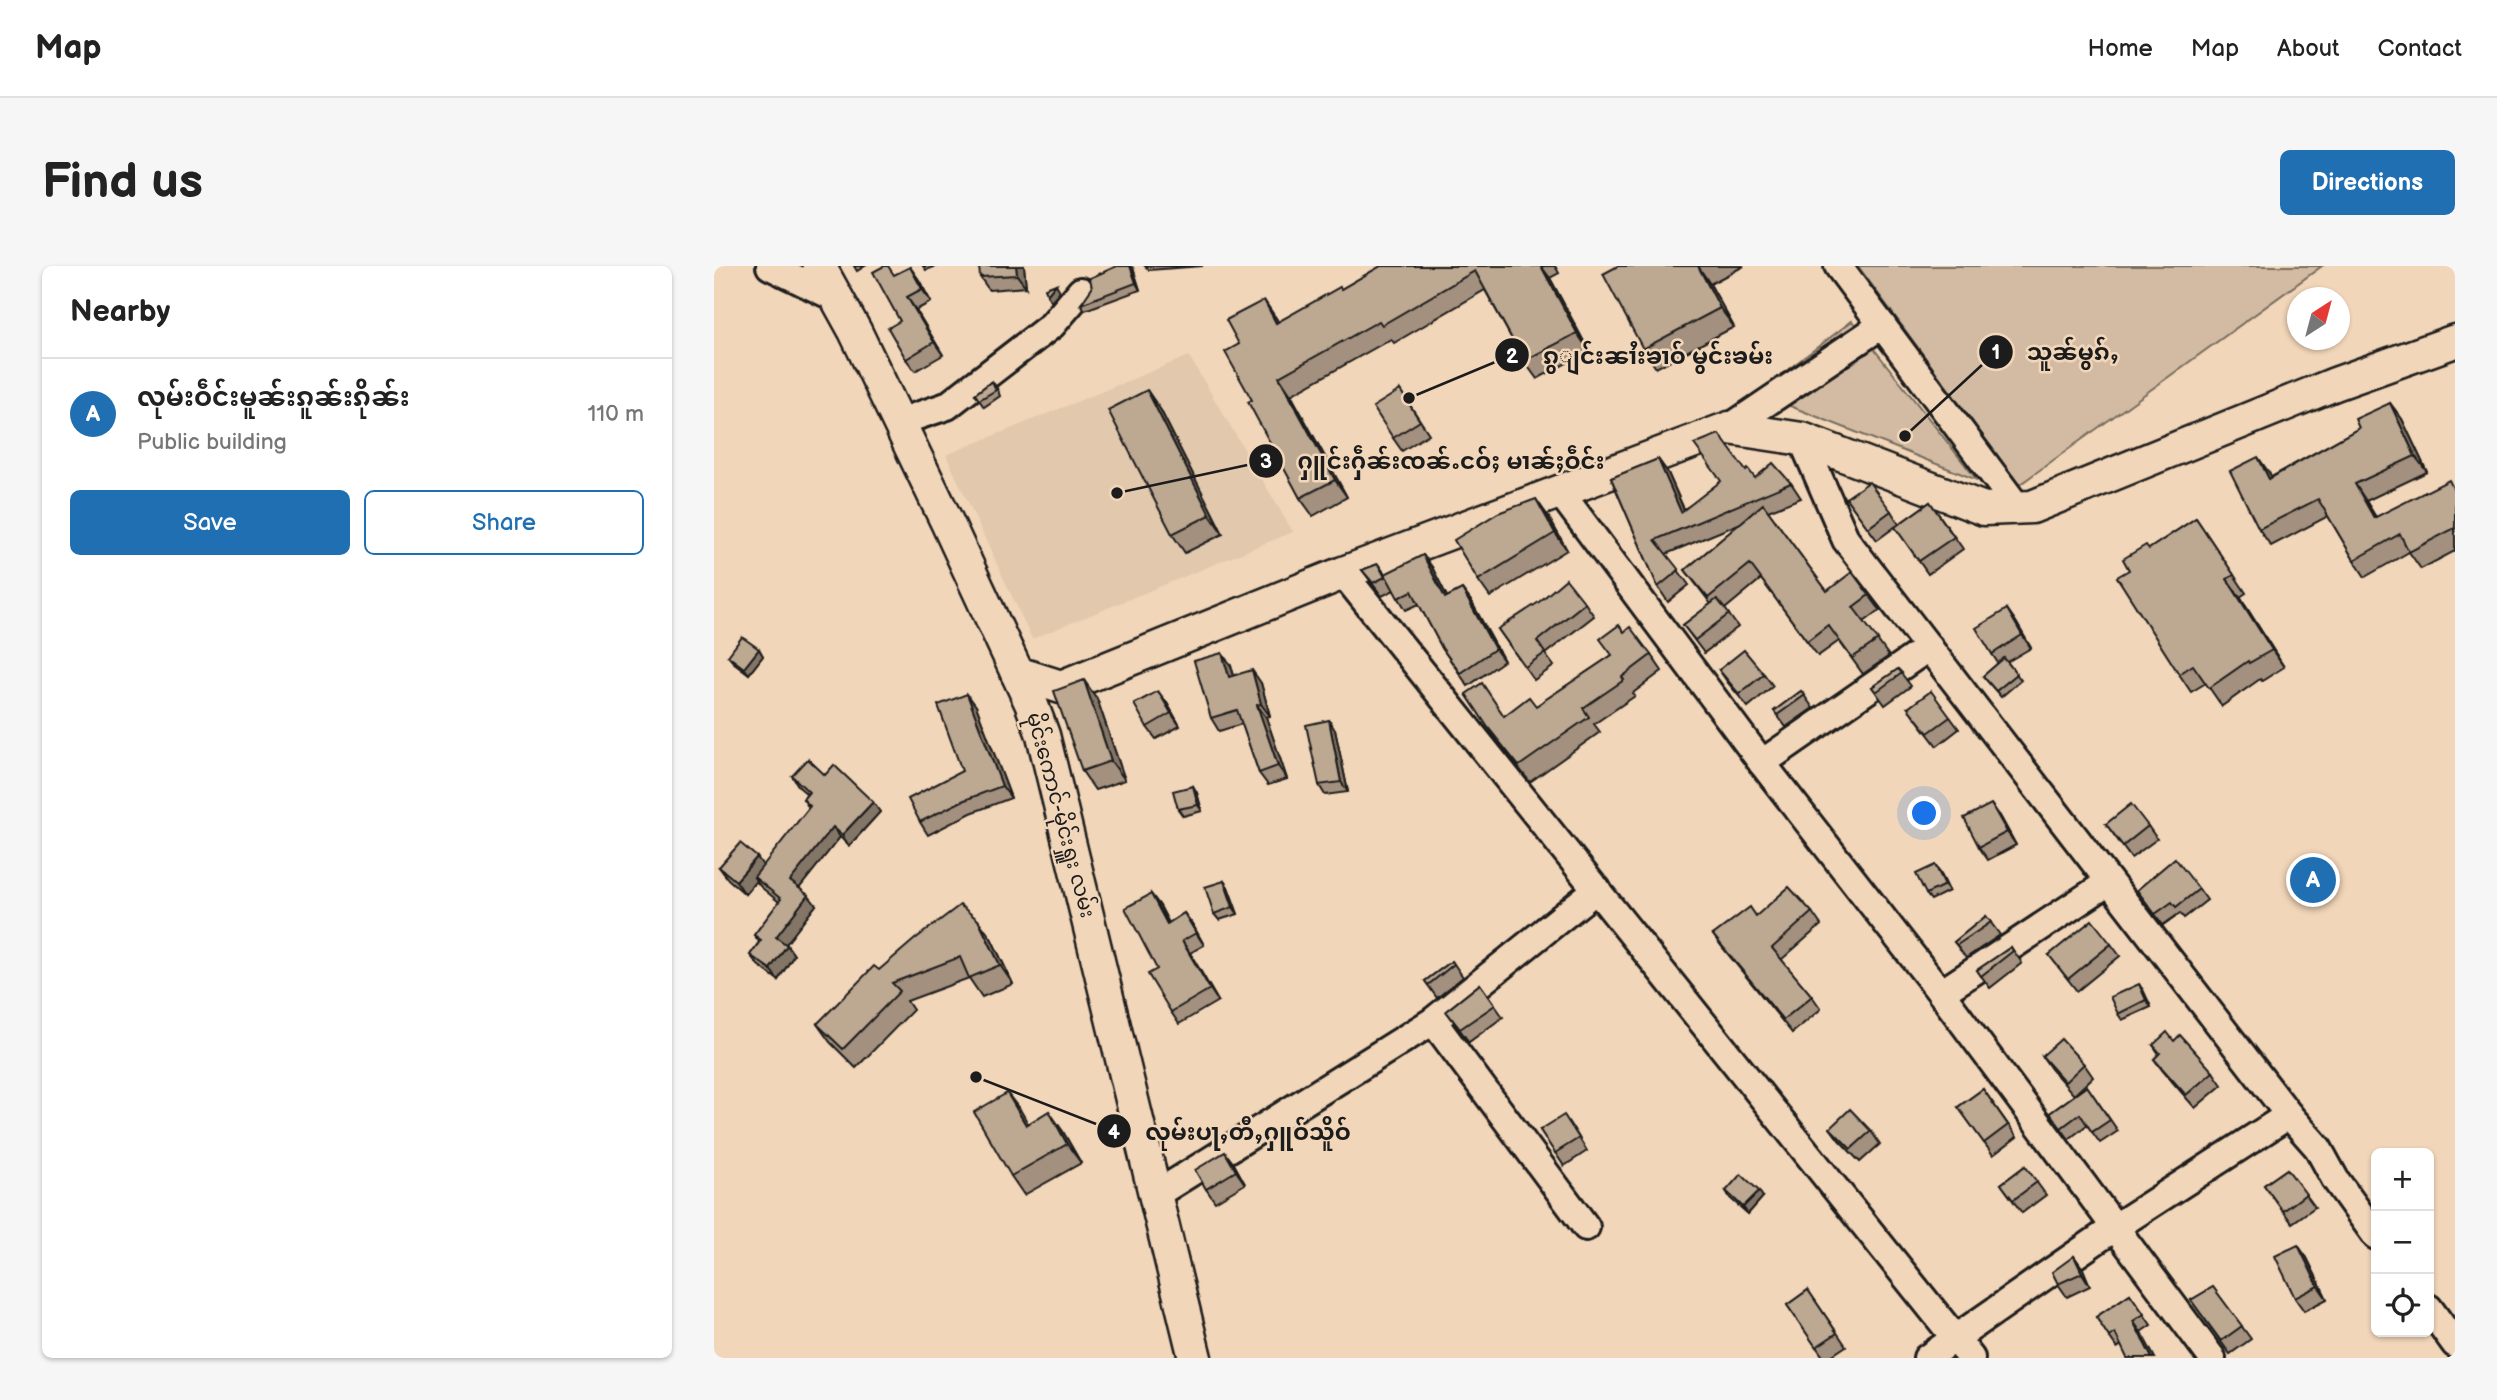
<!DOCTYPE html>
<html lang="en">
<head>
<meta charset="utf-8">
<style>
	:root { --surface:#fff; --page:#f6f6f6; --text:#222; --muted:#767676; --line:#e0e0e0; --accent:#1f6fb2 }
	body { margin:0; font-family:"Balsamiq Sans","Noto Sans Myanmar",sans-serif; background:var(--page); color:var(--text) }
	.controls { position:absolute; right:21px; bottom:21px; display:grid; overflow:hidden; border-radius:10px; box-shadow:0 2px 5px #0004 }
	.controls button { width:63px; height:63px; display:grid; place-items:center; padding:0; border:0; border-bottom:2px solid var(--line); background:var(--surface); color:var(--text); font:35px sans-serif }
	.compass { position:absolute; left:1573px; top:21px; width:63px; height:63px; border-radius:50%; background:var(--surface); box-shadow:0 2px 5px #0004; rotate:36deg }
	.you { position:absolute; left:1211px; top:548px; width:24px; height:24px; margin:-18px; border:5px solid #fff; border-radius:50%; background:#1a73e8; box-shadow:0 0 0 10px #1a73e833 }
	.badge { display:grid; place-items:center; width:46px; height:46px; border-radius:50%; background:var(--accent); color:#fff; font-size:23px; font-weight:700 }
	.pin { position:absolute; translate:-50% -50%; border:4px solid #fff; box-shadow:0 2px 7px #0006 }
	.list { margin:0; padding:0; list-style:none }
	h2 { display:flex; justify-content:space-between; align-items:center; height:91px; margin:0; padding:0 28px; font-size:30px }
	h2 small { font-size:23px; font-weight:400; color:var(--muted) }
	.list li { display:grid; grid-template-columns:46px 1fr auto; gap:21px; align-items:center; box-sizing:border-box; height:112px; padding:0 28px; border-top:2px solid var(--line) }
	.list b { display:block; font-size:26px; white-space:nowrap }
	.list p { margin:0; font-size:23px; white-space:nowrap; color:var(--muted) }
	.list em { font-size:23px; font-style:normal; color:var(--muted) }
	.actions { display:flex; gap:14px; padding:21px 28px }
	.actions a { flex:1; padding:16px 0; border:2px solid var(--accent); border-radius:10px; text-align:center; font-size:24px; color:var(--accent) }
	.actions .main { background:var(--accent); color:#fff }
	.icon { flex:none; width:38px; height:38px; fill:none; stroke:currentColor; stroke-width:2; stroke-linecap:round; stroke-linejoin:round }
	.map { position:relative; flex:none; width:1741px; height:1092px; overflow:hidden; border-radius:10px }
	header { display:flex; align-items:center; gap:42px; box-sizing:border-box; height:98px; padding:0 35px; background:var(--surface); border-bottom:2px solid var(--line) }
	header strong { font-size:33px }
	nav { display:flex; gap:38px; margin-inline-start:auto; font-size:24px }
	.intro { display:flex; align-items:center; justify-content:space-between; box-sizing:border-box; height:168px; padding:0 42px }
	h1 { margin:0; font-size:49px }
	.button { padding:18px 32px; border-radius:10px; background:var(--accent); color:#fff; font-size:24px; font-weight:700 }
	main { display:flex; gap:42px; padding:0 42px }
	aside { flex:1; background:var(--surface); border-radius:10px; box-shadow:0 2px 5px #0004 }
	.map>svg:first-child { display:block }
	.built { fill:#e2c8ad }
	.green { fill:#d2bba2; stroke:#776c5f; stroke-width:2 }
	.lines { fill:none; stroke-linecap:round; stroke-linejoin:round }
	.minor-casing { stroke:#1c1c1c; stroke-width:32 }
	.major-casing { stroke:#1c1c1c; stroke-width:37 }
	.minor { stroke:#f2d6b9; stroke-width:26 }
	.major { stroke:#f2d6b9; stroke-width:32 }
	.wall { fill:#a3907e; stroke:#1c1c1c; stroke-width:2 }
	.shaded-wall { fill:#847666; stroke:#1c1c1c; stroke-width:2 }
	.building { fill:#bda892; stroke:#1c1c1c; stroke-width:2 }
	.labels { text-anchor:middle; stroke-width:5; stroke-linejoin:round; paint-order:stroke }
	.street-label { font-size:21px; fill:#1c1c1c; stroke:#f2d6b9 }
	.leader { fill:none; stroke:#1c1c1c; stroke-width:2.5 }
	.callout-dot { fill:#1c1c1c; stroke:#f2d6b9; stroke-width:2.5 }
	.mark-label { font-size:21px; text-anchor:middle; font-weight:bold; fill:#fff }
	.callout-label { font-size:23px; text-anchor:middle; font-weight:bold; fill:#1c1c1c; stroke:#f2d6b9; stroke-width:5; stroke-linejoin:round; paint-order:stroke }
</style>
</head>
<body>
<header>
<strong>Map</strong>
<nav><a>Home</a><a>Map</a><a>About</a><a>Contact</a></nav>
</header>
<div class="intro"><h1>Find us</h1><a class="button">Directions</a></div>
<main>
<aside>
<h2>Nearby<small></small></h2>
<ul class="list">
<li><span class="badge">A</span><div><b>လုမ်းဝဵင်းမူၼ်းၵူၼ်းၵိုၼ်း</b><p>Public building</p></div><em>110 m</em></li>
</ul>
<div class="actions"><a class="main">Save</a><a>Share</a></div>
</aside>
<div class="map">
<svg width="1741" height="1092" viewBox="0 0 1741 1092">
	<rect width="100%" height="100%" fill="#f2d6b9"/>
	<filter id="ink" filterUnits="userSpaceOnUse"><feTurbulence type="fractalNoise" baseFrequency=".0143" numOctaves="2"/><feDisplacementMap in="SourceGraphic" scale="14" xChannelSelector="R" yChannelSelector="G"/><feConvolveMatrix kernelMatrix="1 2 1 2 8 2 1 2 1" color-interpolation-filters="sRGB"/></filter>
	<g filter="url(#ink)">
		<path class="built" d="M475 90 579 266 318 373 232 189Z"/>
		<g class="green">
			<path d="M1144 0H1608L1305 219Z"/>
			<path d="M1138 55 1263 214 1043 127Z"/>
		</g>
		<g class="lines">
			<defs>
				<g id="minor">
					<path d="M56 0 122 32"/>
					<path d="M1124 0 1304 242"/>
					<path d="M185 156 233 140 338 59 367 25"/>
					<path d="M1015 162 1168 59"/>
					<path d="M1088 173 1132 274 1575 849 1604 882 1621 913 1662 970"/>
					<path d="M846 226 1048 497 1227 727 1498 1092"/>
					<path d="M629 307 1257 1092"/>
					<path d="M1048 497 1215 381"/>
					<path d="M1227 727 1395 616"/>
					<path d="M719 755 872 961"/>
					<path d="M441 929 719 755 883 623"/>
					<path d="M1715 1042 1741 1078"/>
					<path d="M1213 1092 1400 962 1575 849"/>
				</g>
				<g id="major">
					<path d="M105 0 141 65 233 256 317 437 329 469 481 1092"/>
					<path d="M303 407 347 421 629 307 1015 162 1088 173 1270 243 1318 241 1621 118 1741 75"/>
				</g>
			</defs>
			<use href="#minor" class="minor-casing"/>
			<use href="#major" class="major-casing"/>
			<use href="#minor" class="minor"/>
			<use href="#major" class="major"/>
		</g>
		<g class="wall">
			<path d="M140 0H151L143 5Z"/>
			<path d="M209 0H223L212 4Z"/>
			<path d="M310 0 312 21 275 24 266 11Z"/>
			<path d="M431 0H489L435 4Z"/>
			<path d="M667 0H841L845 7 836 12 875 85 823 113 810 95 771 24 680 77 677 73 577 129 633 231 599 250 586 232 538 134 525 78 562 52 564 56 627 23Z"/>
			<path d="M904 0H1030L996 18 1020 61 942 102 929 83Z"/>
			<path d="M196 1 205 14 217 36 202 44 229 89 201 105 192 93 186 55 181 9Z"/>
			<path d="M419 2 426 24 371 44 367 38Z"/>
			<path d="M278 115 283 122 286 130 270 141 261 128Z"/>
			<path d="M686 124 715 168 688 185 679 172Z"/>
			<path d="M1676 137 1688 153 1713 206 1652 235 1662 251 1741 223V285L1707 303 1695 286 1651 311 1640 294 1614 250 1557 280 1545 263 1556 208 1557 211 1645 162Z"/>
			<path d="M446 143 509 268 471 287 458 268Z"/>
			<path d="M944 193 954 207 970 243 1032 205 1041 212 1077 217 1087 232 1054 245 1113 325 1155 329 1166 344 1150 356 1175 390 1149 408 1125 375 1104 390 1047 313 1011 343 1024 361 990 387 969 359 997 338 971 304 1027 257 952 288 975 319 954 336 944 321 897 212Z"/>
			<path d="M1132 232 1177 245 1185 258 1216 236 1249 283 1214 308 1181 261 1163 274Z"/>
			<path d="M834 250 853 284 776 331 764 314Z"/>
			<path d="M1482 252 1532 327 1526 331 1570 401 1548 415 1546 413 1508 440 1492 417 1477 426 1465 408 1415 304 1435 283Z"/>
			<path d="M709 289 718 301 733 331 748 323 757 335 790 395 754 420 728 382 705 338 692 344 680 324 668 330 648 304 664 298 672 309Z"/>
			<path d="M871 337 880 350 831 388 840 400 820 414 784 363Z"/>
			<path d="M1293 343 1302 356 1317 382 1293 396 1307 414 1287 431 1269 410 1284 397 1278 388Z"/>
			<path d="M910 366 937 389 948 405 919 427 921 430 880 458 886 466 816 516 784 476 752 428 790 450 822 440 898 389Z"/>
			<path d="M45 383 49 390 35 408 19 396 14 390Z"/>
			<path d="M517 400 520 409 547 417 556 450 552 451 573 513 554 519 545 507 528 458 505 465 497 452Z"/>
			<path d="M1184 403 1197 420 1171 439 1158 421Z"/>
			<path d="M1005 404 1050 408 1059 420 1034 441 1014 417Z"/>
			<path d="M1087 425 1099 442 1072 461 1060 445Z"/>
			<path d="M253 428 262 440 297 532 257 547 214 569 206 556 248 505Z"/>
			<path d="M383 433 411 514 381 524 368 505Z"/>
			<path d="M453 437 466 460 442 473 433 461Z"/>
			<path d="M1194 442 1236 451 1245 463 1223 480Z"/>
			<path d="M621 464 634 526 611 529 605 519Z"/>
			<path d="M111 509 166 546 135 580 126 571 85 622 102 639 72 678 80 689 64 714 44 699 36 689 45 676 40 669 65 636 47 621 42 615 31 628 14 613 5 601 49 600 95 542 89 533 93 528 85 521 78 510Z"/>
			<path d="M479 520 483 527 488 545 469 550 464 543Z"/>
			<path d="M1286 550 1302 579 1274 594 1265 581Z"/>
			<path d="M1392 558 1434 560 1443 573 1417 592Z"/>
			<path d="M1226 606 1235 625 1217 634 1212 628Z"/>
			<path d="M510 615 514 621 524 648 505 654 500 648Z"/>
			<path d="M1485 623 1493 634 1470 652 1466 647 1449 659 1423 624Z"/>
			<path d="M437 628 446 640 455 657 470 647 479 659 490 679 476 687 504 735 465 758 457 746 443 703Z"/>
			<path d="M1098 646 1107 659 1067 694 1098 730 1107 743 1078 767 1008 681 999 669 1042 650Z"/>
			<path d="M1272 650 1286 669 1252 692 1240 676Z"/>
			<path d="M277 672 299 718 268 731 255 712 193 735 199 744 142 802 116 776 103 758 165 704Z"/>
			<path d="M1397 678 1406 690 1363 725 1335 689Z"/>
			<path d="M1297 681 1308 697 1276 722 1263 704Z"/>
			<path d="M738 695 749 711 723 732 711 715Z"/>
			<path d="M766 718 789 751 755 776 732 745Z"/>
			<path d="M1429 724 1437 741 1408 754 1404 748Z"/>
			<path d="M1460 775 1499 806 1508 819 1481 842 1449 805 1440 793 1445 788 1439 779Z"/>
			<path d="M1328 790 1370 798 1379 811 1360 829 1337 803Z"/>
			<path d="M1373 820 1404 865 1386 877 1373 859 1355 873 1336 847Z"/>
			<path d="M1269 823 1303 871 1279 889 1244 841Z"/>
			<path d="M293 827 314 858 348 864 367 897 310 929 297 910Z"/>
			<path d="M859 862 873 885 850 900 826 864Z"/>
			<path d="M1116 862 1157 865 1166 878 1146 896 1125 874Z"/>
			<path d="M520 898 531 918 501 936 492 923Z"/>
			<path d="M1311 900 1332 929 1308 947 1287 918Z"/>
			<path d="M1573 903 1601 941 1578 957 1550 919Z"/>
			<path d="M1012 925 1049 931 1034 948 1016 932Z"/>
			<path d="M1360 990 1369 1003 1376 1020 1353 1031 1344 1018Z"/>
			<path d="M1593 992 1613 1033 1590 1045 1581 1032Z"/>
			<path d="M1499 1021 1537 1073 1516 1088 1477 1034Z"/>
			<path d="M1094 1024 1132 1080 1114 1092H1110L1073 1039Z"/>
			<path d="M1416 1028 1437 1059 1403 1082 1382 1051Z"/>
		</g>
		<g class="shaded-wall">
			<path d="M302 0H310L312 21 303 9Z"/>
			<path d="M416 0 419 2 426 24 422 17Z"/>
			<path d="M827 0 836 12 875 85 863 67Z"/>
			<path d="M984 0 996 18 1020 61 1006 42Z"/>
			<path d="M196 1 205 14 217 36 208 23Z"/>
			<path d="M342 18 346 25 337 35 333 29Z"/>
			<path d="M193 31 202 44 229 89 220 76Z"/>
			<path d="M550 34 562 52 575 75 562 57Z"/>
			<path d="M565 111 577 129 633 231 621 214Z"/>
			<path d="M433 124 446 143 509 268 496 249Z"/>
			<path d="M1676 137 1688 153 1713 206 1701 190Z"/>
			<path d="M1544 191 1556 208 1567 229 1555 213Z"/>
			<path d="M944 193 954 207 977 260 967 246Z"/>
			<path d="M1641 218 1652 235 1672 269 1660 252Z"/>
			<path d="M822 233 834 250 853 284 841 267Z"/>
			<path d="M709 289 718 301 740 344 731 332Z"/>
			<path d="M1513 313 1526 331 1570 401 1558 384Z"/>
			<path d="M748 323 757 335 790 395 781 383Z"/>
			<path d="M1293 343 1302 356 1317 382 1308 369Z"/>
			<path d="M45 383 49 390 35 408 30 402Z"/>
			<path d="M508 387 517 400 524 424 515 411Z"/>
			<path d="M538 404 547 417 556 450 547 438Z"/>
			<path d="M370 414 383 433 411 514 397 495Z"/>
			<path d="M444 425 453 437 466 460 457 447Z"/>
			<path d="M253 428 262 440 297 532 288 520Z"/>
			<path d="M543 439 552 451 573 513 564 500Z"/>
			<path d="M615 454 621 464 634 526 627 516Z"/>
			<path d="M479 520 483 527 488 545 484 539Z"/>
			<path d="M159 536 166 546 135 580 128 569Z"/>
			<path d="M1277 538 1286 550 1302 579 1293 566Z"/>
			<path d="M119 561 126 571 83 625 76 615Z"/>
			<path d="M43 591 52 604 40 611 42 615 31 628 22 615Z"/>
			<path d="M1221 599 1226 606 1235 625 1231 619Z"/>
			<path d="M510 615 514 621 524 648 519 641Z"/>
			<path d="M437 628 446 640 461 670 453 658Z"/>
			<path d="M94 629 102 639 69 682 62 671Z"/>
			<path d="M470 647 479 659 490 679 482 667Z"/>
			<path d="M264 654 277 672 299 718 286 699Z"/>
			<path d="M468 675 476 687 504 735 496 723Z"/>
			<path d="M73 679 80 689 64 714 56 703Z"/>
			<path d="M1425 718 1429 724 1437 741 1432 734Z"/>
			<path d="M293 827 307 845 325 877 312 859Z"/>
			<path d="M335 845 348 864 367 897 353 878Z"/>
			<path d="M511 886 520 898 531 918 522 905Z"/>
			<path d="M1045 925 1049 931 1034 948 1029 941Z"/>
			<path d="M1584 979 1593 992 1613 1033 1604 1020Z"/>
			<path d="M1360 990 1369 1003 1376 1020 1368 1007Z"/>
			<path d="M1419 1055 1427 1066 1441 1092H1438Z"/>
		</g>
		<g class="building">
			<path d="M170 0H174L180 9 196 1 208 23 193 31 220 76 192 93 174 62 186 55 159 6Z"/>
			<path d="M265 0H302L303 9 266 11Z"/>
			<path d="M403 0H416L422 17 367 38 378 22 376 12Z"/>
			<path d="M667 0H827L863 67 810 95 761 5 668 59 665 55 565 111 621 214 586 232 534 136 538 134 511 86 525 78 512 54 550 34 562 57 626 21 627 23Z"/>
			<path d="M904 0H984L1006 42 929 83 889 8Z"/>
			<path d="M342 18 333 29 331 22Z"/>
			<path d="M278 115 282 124 265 134 261 128Z"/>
			<path d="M433 124 496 249 458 268 394 144Z"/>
			<path d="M686 124 706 155 679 172 659 141Z"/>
			<path d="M1676 137 1701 190 1641 218 1660 252 1735 214 1741 226V262L1695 286 1686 268 1640 294 1604 233 1545 263 1516 205 1544 191 1555 213 1645 162 1641 153Z"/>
			<path d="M1005 168 1032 205 1034 203 1041 212 1059 197 1077 217 941 274 965 304 944 321 897 212 944 193 967 246 1007 215 980 178Z"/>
			<path d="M1155 216 1177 245 1154 262 1132 232Z"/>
			<path d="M822 233 841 267 764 314 740 274 784 247Z"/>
			<path d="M1216 236 1240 271 1205 295 1181 261Z"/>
			<path d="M1049 238 1113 325 1138 306 1155 329 1139 341 1164 374 1138 392 1114 359 1093 375 1036 298 994 332 971 304Z"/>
			<path d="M1482 252 1520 309 1513 313 1558 384 1535 397 1534 395 1495 422 1479 399 1465 408 1403 311 1415 304 1409 293 1432 279 1435 283Z"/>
			<path d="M709 289 731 332 748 323 781 383 746 407 728 382 698 325 684 332 671 308Z"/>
			<path d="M664 298 671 311 659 317 648 304Z"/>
			<path d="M852 313 871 337 823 375 831 387 811 401 784 363 825 336Z"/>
			<path d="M1003 333 1015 348 981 374 969 359Z"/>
			<path d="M1293 343 1308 369 1278 388 1262 362Z"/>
			<path d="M905 359 910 366 916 361 937 389 908 411 910 414 869 442 875 451 805 500 773 460 752 428 768 417 790 450 815 431 822 440 898 389 886 373Z"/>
			<path d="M28 371 45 383 30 402 14 390Z"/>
			<path d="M1030 384 1050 408 1025 428 1005 404Z"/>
			<path d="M508 387 515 411 538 404 547 438 543 439 564 500 545 507 523 444 497 452 480 395Z"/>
			<path d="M1290 392 1303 408 1282 425 1269 410Z"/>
			<path d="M1184 403 1188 407 1162 426 1158 421Z"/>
			<path d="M370 414 397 495 368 505 340 425Z"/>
			<path d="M444 425 457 447 433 461 420 438Z"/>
			<path d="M1087 425 1091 429 1063 449 1060 445Z"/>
			<path d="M1217 425 1236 451 1214 467 1194 442Z"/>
			<path d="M253 428 288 520 248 535 206 556 194 533 248 505 224 439Z"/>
			<path d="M615 454 627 516 605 519 592 459Z"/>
			<path d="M94 493 111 509 120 499 159 536 128 569 119 561 76 615 94 629 62 671 73 679 56 703 36 689 47 674 40 669 67 633 40 611 96 540 89 533 95 526 78 510Z"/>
			<path d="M479 520 484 539 464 543 459 525Z"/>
			<path d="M1277 538 1293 566 1265 581 1250 552Z"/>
			<path d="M1417 538 1434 560 1409 580 1392 558Z"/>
			<path d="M26 577 43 591 22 615 5 601Z"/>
			<path d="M1461 592 1485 623 1462 641 1458 636 1441 648 1423 624Z"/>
			<path d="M1221 599 1231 619 1212 628 1202 608Z"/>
			<path d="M510 615 519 641 500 648 491 621Z"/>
			<path d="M1075 621 1098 646 1058 682 1098 730 1069 754 999 669 1036 641 1042 650Z"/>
			<path d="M437 628 453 658 470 647 482 667 468 675 496 723 457 746 434 708 443 703 411 642Z"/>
			<path d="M246 639 264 654 286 699 255 712 246 691 178 717 186 725 129 783 103 758 160 700 165 704 201 673Z"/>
			<path d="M1272 650 1277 656 1243 679 1240 676Z"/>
			<path d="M1378 654 1397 678 1354 713 1335 689Z"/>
			<path d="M1297 681 1299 685 1267 710 1263 704Z"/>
			<path d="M738 695 740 698 714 719 711 715Z"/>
			<path d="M766 718 781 739 746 763 732 745Z"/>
			<path d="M1425 718 1432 734 1404 748 1396 731Z"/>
			<path d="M1453 766 1460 775 1466 769 1499 806 1472 829 1440 793 1446 787 1439 779Z"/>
			<path d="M1347 773 1370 798 1351 816 1328 790Z"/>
			<path d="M1373 820 1396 854 1378 866 1366 848 1347 862 1336 847Z"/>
			<path d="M1269 823 1294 859 1270 877 1244 841Z"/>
			<path d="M293 827 312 859 335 845 353 878 297 910 260 846Z"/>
			<path d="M1136 843 1157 865 1137 883 1116 862Z"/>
			<path d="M850 849 865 872 841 887 826 864Z"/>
			<path d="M511 886 522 905 492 923 481 904Z"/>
			<path d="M1311 900 1323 916 1299 934 1287 918Z"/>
			<path d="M1573 903 1592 928 1569 945 1550 919Z"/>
			<path d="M1027 908 1045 925 1029 941 1012 925Z"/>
			<path d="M1584 979 1604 1020 1581 1032 1561 990Z"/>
			<path d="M1360 990 1368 1007 1344 1018 1338 1006Z"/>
			<path d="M1499 1021 1528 1060 1507 1075 1477 1034Z"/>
			<path d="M1094 1024 1123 1067 1102 1081 1073 1039Z"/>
			<path d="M1416 1028 1430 1048 1419 1055 1438 1092H1413L1401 1067 1395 1071 1382 1051Z"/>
		</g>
	</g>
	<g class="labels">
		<g class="street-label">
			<text transform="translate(347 549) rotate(75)" y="7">မိုင်းကောင်-မိုင်းရှူး လမ်း</text>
		</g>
	</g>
	<path class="leader" d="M1191 170L1282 86M695 132L798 89M403 227L552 195M262 811L400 865"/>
	<g class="callout-dot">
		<circle cx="1191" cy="170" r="7"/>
		<circle cx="695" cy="132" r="7"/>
		<circle cx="403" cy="227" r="7"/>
		<circle cx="262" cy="811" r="7"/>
		<circle cx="1282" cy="86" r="18"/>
		<circle cx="798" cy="89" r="18"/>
		<circle cx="552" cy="195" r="18"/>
		<circle cx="400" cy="865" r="18"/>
	</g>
	<g class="mark-label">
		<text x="1282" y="93">1</text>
		<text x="798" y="97">2</text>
		<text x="552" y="202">3</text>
		<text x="400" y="873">4</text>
	</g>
	<g class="callout-label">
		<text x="1359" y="94">သူၼ်မွၵ်ႇ</text>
		<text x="944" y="98">ၵွျင်းၼၢႆးၶၢဝ် မွင်းၶမ်း</text>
		<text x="737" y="203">ႁူင်းႁဵၼ်းၸၼ်ႉငဝ်ႈ မၢၼ်ႈဝဵင်း</text>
		<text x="534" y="874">လုမ်းပႃႇတီႇႁူဝ်သိူဝ်</text>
	</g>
</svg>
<div class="controls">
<button>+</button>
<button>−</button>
<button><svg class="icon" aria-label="locate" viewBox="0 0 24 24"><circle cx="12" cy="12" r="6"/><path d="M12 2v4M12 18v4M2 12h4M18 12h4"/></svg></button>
</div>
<svg class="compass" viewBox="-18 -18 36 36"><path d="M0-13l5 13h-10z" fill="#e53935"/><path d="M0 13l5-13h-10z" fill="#767676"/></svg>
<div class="you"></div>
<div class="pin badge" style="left:1599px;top:614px">A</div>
</div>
</main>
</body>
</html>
